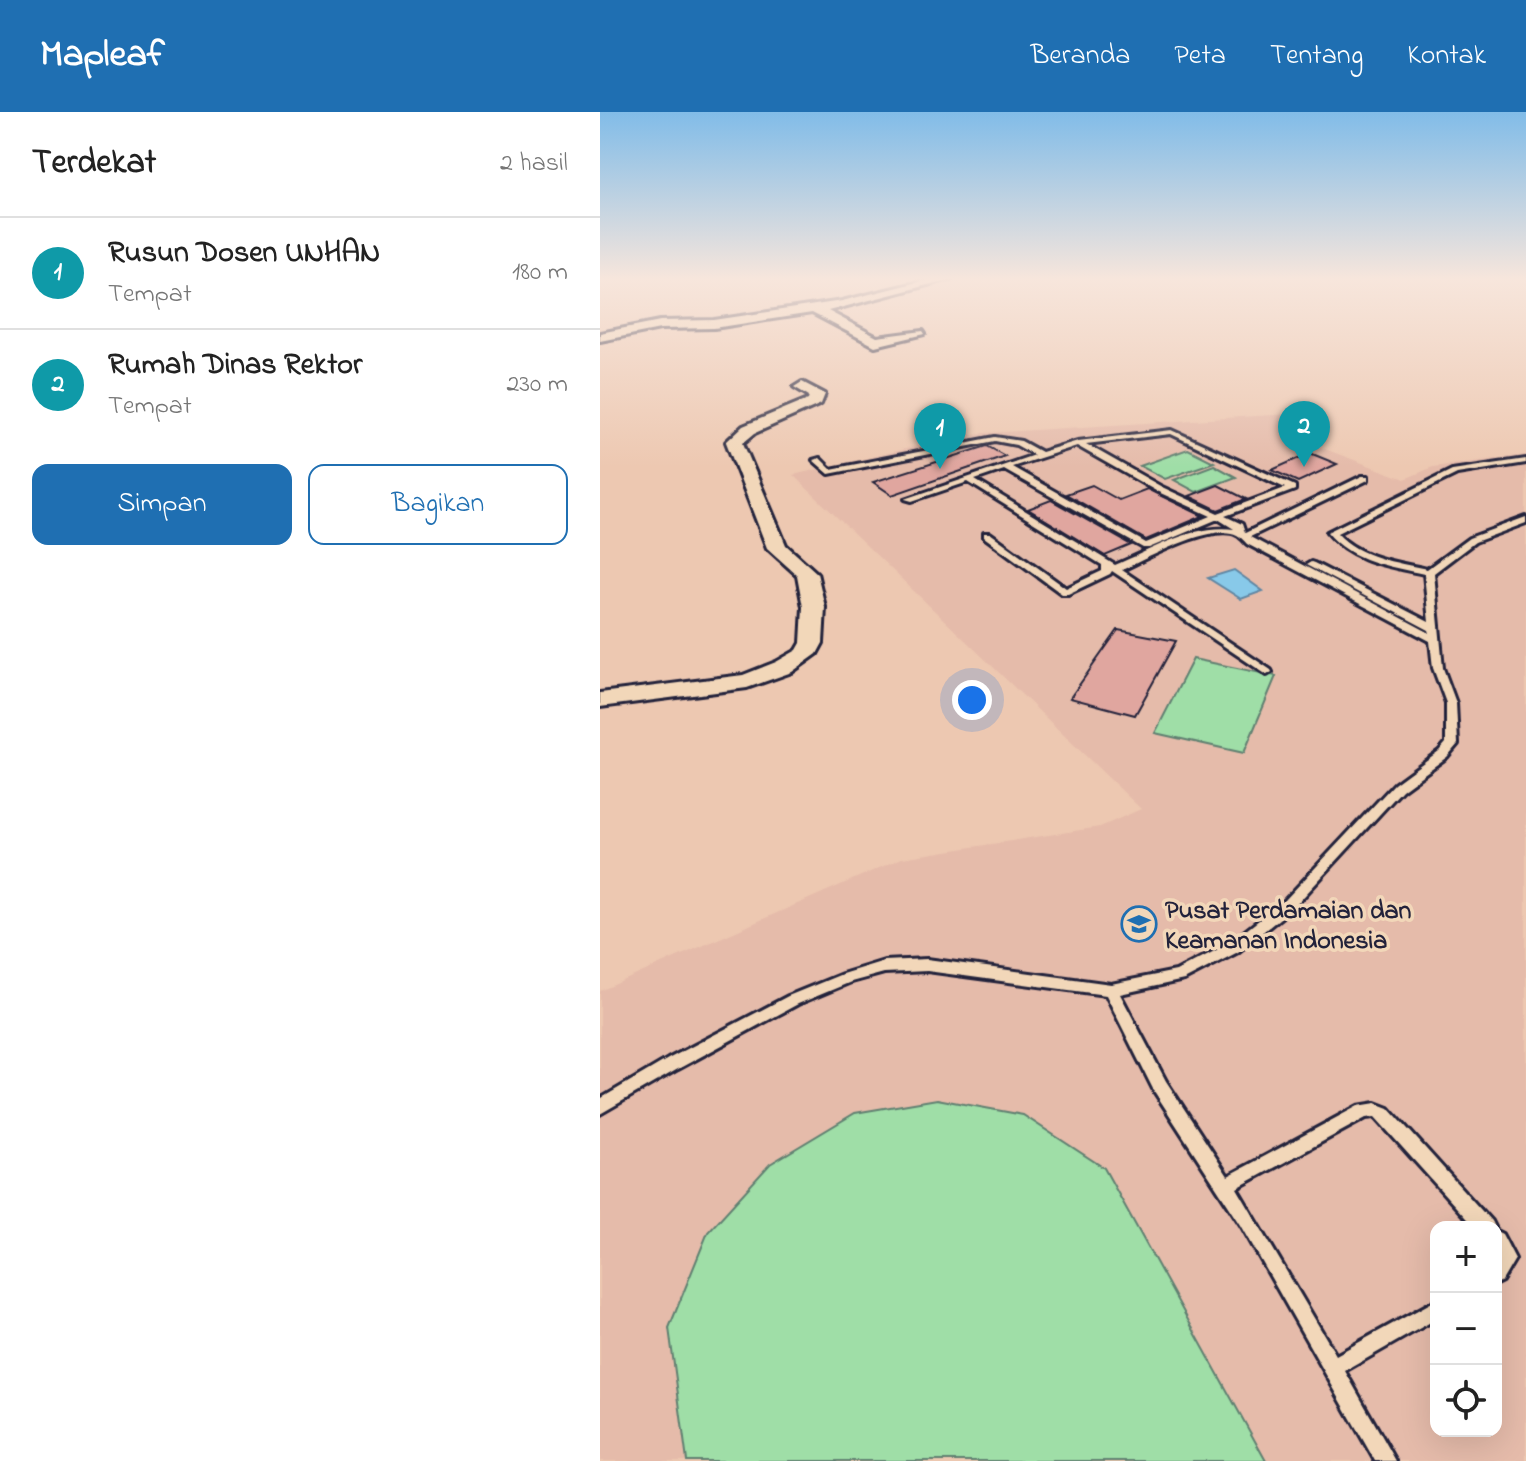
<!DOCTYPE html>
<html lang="id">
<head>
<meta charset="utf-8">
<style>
	:root { --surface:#fff; --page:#f2f2f2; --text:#222; --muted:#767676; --line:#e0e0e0; --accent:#1f6fb2 }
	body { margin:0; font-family:"Indie Flower",sans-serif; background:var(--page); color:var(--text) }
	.controls { position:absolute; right:24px; bottom:24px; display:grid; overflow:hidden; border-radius:16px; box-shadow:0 8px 32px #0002 }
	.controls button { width:72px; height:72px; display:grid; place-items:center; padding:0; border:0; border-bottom:2px solid var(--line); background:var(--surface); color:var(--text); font:40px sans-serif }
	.you { position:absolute; left:372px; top:588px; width:28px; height:28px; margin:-20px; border:6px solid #fff; border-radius:50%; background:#1a73e8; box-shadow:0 0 0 12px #1a73e833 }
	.badge { display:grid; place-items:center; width:52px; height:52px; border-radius:50%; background:var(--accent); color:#fff; font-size:26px; font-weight:700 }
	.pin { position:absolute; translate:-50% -66px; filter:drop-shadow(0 2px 4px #0008) }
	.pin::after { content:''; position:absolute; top:42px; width:28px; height:24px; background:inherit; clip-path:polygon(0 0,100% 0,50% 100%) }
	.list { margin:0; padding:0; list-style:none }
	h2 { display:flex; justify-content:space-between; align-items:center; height:104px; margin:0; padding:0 32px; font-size:34px }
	h2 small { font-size:26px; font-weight:400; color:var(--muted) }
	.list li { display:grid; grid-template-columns:52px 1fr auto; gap:24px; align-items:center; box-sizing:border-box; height:112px; padding:0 32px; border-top:2px solid var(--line) }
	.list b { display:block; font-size:30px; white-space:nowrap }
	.list p { margin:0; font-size:26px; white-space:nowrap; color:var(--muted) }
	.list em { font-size:26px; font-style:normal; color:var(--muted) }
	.actions { display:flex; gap:16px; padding:24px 32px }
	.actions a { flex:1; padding:18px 0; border:2px solid var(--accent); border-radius:16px; text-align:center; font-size:28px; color:var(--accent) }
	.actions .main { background:var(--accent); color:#fff }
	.icon { flex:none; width:44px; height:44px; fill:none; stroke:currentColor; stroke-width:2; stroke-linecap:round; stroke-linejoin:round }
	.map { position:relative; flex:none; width:926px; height:1349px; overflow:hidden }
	header { display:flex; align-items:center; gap:48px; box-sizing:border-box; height:112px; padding:0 40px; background:var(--accent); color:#fff }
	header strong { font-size:38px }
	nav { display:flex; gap:44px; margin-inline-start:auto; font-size:28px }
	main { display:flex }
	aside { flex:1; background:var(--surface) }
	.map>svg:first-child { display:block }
	.built { fill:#e5bbaa; fill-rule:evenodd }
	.green { fill:#9fdea7; stroke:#608071; stroke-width:2 }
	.water { fill:#88c9e9; stroke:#5f86a3; stroke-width:2 }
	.building { fill:#e0a69f; stroke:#22223b; stroke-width:2 }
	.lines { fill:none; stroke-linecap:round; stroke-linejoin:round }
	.lane-casing { stroke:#22223b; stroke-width:6 }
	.street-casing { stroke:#22223b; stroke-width:6 }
	.lane { fill:#f2d7b9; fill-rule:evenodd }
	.street { fill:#f2d7b9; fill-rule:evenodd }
	.labels { text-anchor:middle; stroke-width:7; stroke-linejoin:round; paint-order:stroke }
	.poi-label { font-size:26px; font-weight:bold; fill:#22223b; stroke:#f2d7b9; text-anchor:start }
</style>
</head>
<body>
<header>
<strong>Mapleaf</strong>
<nav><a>Beranda</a><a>Peta</a><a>Tentang</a><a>Kontak</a></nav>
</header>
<main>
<aside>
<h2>Terdekat<small>2 hasil</small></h2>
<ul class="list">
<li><span class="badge" style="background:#0f9aa8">1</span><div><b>Rusun Dosen UNHAN</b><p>Tempat</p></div><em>180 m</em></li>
<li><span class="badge" style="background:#0f9aa8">2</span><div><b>Rumah Dinas Rektor</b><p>Tempat</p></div><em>230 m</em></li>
</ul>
<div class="actions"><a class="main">Simpan</a><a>Bagikan</a></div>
</aside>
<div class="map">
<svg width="926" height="1349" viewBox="0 0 926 1349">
	<rect width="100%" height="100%" fill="#edc8b1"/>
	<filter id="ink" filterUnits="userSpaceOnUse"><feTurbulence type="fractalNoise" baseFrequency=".0125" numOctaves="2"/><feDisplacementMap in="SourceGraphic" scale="16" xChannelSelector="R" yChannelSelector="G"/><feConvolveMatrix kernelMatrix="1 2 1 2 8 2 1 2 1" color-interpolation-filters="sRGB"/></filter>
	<g filter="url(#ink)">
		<path class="built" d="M705 301 706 330 805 367 833 355 926 343V1349H0V879L302 746 500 715 541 697 193 363 370 322ZM836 1115H896V1319H836Z"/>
		<g class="green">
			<path d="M588 337 614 350 565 367 540 354Z"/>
			<path d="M614 353 636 365 596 380 574 368Z"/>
			<path d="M593 547 676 564 644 641 555 621Z"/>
			<path d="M337 987 423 1003 504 1056 666 1349H87L69 1216 108 1120 170 1052 255 1001Z"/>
		</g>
		<path class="water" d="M634 458 663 479 641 487 608 466Z"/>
		<g class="building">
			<path d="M387 334 405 344 292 383 273 370Z"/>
			<path d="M710 341 737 352 698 370 672 358Z"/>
			<path d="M492 373 519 388 547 377 603 404 546 428 466 382Z"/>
			<path d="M618 373 646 387 618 398 589 384Z"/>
			<path d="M451 388 531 433 505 444 428 397Z"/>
			<path d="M518 518 576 529 535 603 470 586Z"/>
		</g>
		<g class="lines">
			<defs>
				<g id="lane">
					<path d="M572 318 695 374V378L625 404 642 412 645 421 762 364H768V368L650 425 830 521 829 518 706 453 711 450 714 451 829 510 824 462C789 454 751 450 727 420L852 358 926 347V351L857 362 737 421C760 446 795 450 827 457L869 426 926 405V411L875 430 834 461 843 556 856 591 858 632 847 645 802 678 695 794 638 840 584 868 520 882 566 969 628 1064 758 994 776 991 789 996 891 1109 894 1115H874L775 1005 766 1006 637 1076 736 1243 836 1188V1207L745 1259 796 1349H775L641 1113 554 979 506 883 327 859 284 861 251 870 198 892 78 957 0 1002V987L68 947 188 884 242 862 284 849 327 847 511 872 576 859 628 832 685 788 794 672 839 639 846 631V591L833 556 830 529 647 432C644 429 641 425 637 423 613 410 546 447 522 458L671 558 672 560 667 563 512 459 510 462 468 482H462L384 425V421H390L466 476 502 459V453L368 370 312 389 305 387 434 343 416 333 395 329 229 362 213 348 220 346 231 357 395 325 421 329 441 340 478 329ZM571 322 685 376 618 401 562 375 486 332ZM477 334 556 379 611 404 546 431 412 355ZM404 358 543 436H549L618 407 634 417C592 412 553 438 515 453L375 368Z"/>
					<path d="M896 1119 902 1122 915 1147 902 1169 896 1172Z"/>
				</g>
				<g id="street">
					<path d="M334 166H354L228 199 277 225 323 219 325 222 275 234 212 201 114 216 60 217 0 229V221L60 209 114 208 242 189Z"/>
					<path d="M202 270 225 282 221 292 155 321 143 331 186 433 217 461 225 495 223 531 217 542 192 560 147 576 0 595V581L143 563 176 550 197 538 201 531 203 495 197 463 167 436 126 330 143 314 208 287 209 284 194 275Z"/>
				</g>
			</defs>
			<use href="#lane" class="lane-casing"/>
			<use href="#street" class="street-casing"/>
			<use href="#lane" class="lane"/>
			<use href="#street" class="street"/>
		</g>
	</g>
	<linearGradient id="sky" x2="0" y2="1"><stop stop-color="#81bce8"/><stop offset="0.47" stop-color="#f7e6dc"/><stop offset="1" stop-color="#f7e6dc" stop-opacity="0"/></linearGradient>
	<rect width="926" height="355" fill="url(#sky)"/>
	<defs>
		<symbol id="university-ring" viewBox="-11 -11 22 22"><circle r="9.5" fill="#f2d7b9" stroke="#1f6fb2" stroke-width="1.5"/><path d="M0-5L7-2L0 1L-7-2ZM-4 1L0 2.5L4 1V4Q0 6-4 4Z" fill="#1f6fb2"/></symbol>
	</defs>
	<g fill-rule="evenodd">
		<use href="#university-ring" x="519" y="792" width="40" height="40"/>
	</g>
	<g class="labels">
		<g class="poi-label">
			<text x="565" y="806">Pusat Perdamaian dan<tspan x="565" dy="30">Keamanan Indonesia</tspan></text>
		</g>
	</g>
</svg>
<div class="controls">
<button>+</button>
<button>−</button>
<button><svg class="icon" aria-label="locate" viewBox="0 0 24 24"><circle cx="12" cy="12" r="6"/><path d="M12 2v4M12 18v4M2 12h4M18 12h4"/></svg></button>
</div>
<div class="you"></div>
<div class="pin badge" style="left:340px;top:357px;background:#0f9aa8">1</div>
<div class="pin badge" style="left:704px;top:355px;background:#0f9aa8">2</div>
</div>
</main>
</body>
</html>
